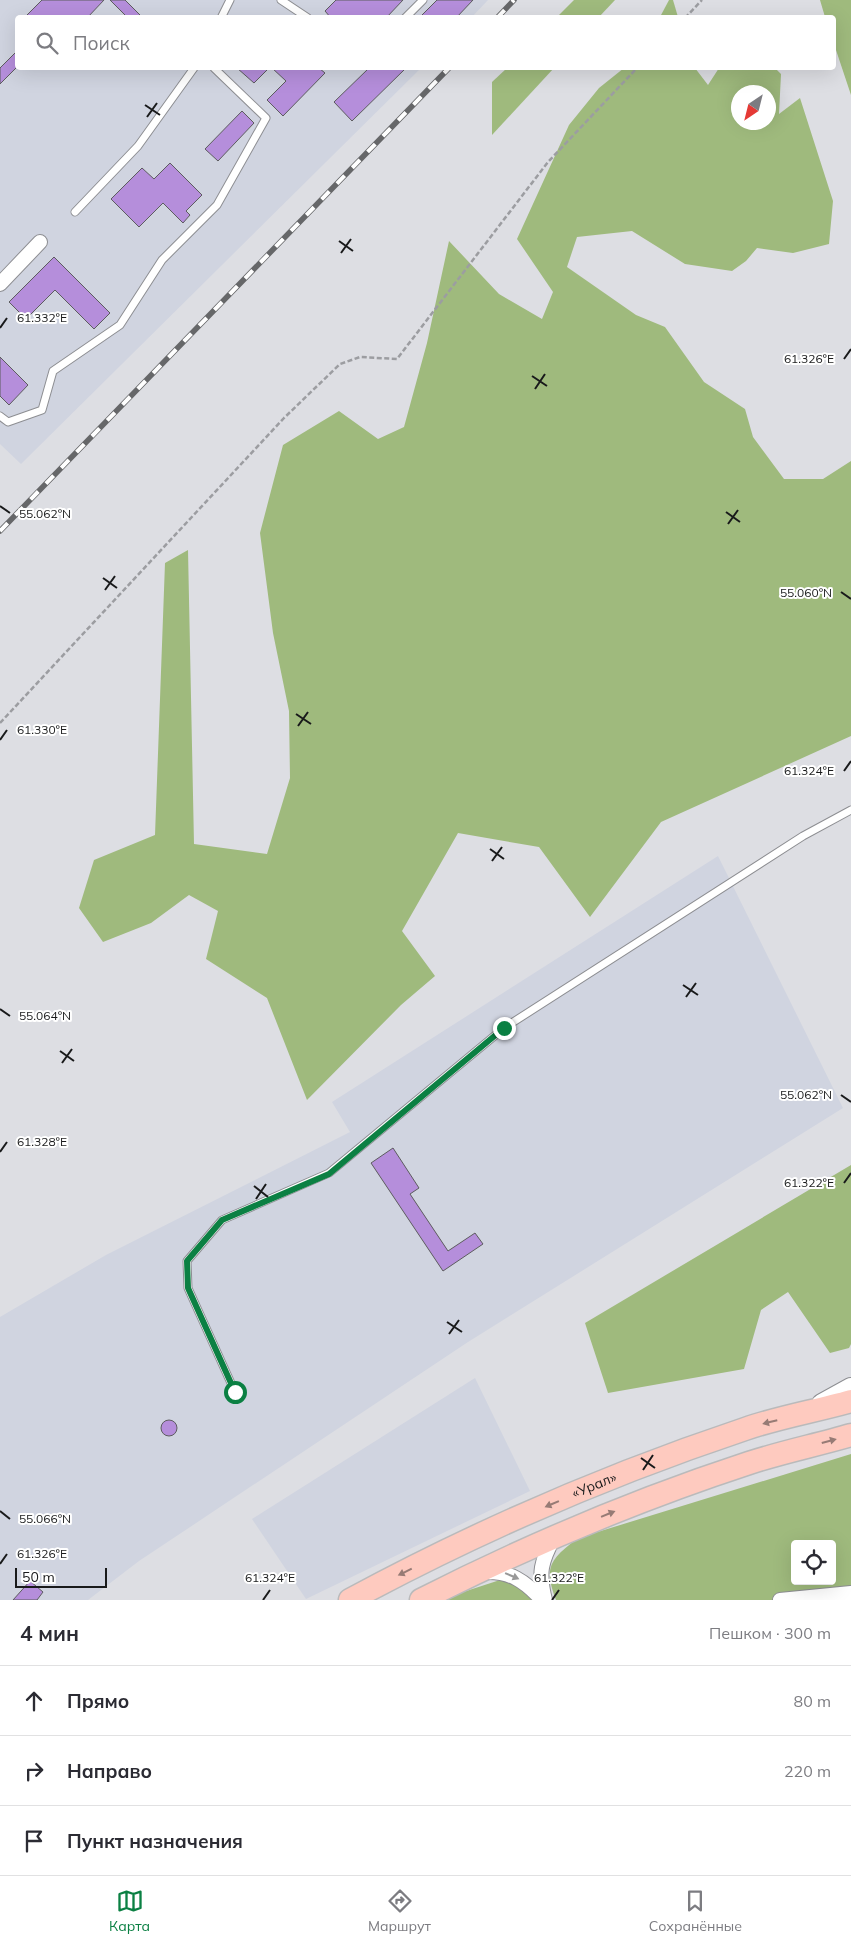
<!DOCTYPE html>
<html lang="ru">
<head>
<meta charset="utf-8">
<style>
	:root { --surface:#fff; --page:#f7f7f7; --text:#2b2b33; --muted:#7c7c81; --line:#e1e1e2; --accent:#0b8043 }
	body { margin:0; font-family:Mulish,sans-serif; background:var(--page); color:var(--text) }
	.controls { position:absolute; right:15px; bottom:15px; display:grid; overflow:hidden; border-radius:5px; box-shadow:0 5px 20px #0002 }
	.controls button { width:45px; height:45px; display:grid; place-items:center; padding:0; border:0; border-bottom:1px solid var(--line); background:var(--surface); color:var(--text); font:25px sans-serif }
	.compass { position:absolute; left:731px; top:85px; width:45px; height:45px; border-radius:50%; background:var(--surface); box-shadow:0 5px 20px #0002; rotate:215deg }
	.scale { position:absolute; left:15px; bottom:12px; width:92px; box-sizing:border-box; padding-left:5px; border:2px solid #191a1b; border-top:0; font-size:14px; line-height:18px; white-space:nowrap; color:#191a1b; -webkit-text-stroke:4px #fff; paint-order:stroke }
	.stop { position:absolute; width:15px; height:15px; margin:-11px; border:4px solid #0b8043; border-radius:50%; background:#fff }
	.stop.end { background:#0b8043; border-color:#fff; box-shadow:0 1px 5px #0008 }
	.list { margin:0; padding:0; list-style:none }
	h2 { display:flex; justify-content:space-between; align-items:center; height:65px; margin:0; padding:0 20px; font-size:21px }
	h2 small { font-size:16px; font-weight:400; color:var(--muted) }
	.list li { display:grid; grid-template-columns:32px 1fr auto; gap:15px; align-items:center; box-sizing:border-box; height:70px; padding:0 20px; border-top:1px solid var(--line) }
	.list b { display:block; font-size:19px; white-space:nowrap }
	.list em { font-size:16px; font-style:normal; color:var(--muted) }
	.icon { flex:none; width:28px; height:28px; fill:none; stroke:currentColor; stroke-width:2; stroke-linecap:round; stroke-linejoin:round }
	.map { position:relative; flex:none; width:851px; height:1600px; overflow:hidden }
	.search { position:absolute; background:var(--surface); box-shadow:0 5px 20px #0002; left:15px; right:15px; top:15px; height:55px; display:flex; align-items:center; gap:12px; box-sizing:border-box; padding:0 18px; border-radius:5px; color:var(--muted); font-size:19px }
	.sheet { height:275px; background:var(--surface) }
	nav { display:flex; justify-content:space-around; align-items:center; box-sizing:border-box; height:70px; border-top:1px solid var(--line); background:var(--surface); font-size:14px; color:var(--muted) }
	nav a { display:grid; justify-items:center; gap:2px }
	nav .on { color:var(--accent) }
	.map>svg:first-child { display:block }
	.built { fill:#d0d4e0 }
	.green { fill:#9fba7d; fill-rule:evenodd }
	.building { fill:#b58edb; stroke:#5d5c5f }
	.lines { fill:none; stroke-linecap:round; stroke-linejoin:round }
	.lane-casing { stroke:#8d8e92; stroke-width:9 }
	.street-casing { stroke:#8d8e92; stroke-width:16 }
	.secondary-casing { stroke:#8d8e92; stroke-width:22 }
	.primary-casing { stroke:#bababb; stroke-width:25 }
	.path { stroke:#9c9da1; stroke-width:2.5; stroke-dasharray:5 2.5; stroke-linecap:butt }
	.lane { stroke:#fff; stroke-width:7 }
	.street { stroke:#fff; stroke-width:14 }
	.secondary { stroke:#fff; stroke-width:20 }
	.primary { stroke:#fecabf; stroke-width:22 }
	.rail-casing { stroke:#666769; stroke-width:5.5 }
	.rail { stroke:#fff; stroke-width:4; stroke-dasharray:11; stroke-linecap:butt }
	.oneway { fill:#977b75 }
	.oneway2 { fill:#989898 }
	.route { stroke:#0b8043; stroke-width:6 }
	.ticks { fill:none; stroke:#191a1b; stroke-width:2 }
	.labels { text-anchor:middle; stroke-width:4; stroke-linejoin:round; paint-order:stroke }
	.street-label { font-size:14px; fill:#191a1b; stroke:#fff }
	.ticks-label { font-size:12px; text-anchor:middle; fill:#191a1b; stroke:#fff; stroke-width:4; stroke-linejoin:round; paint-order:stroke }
</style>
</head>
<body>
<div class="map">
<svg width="851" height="1600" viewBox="0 0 851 1600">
	<rect width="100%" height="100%" fill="#dddee3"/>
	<g class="built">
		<path d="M0 0H488L471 18H18V68H421L21 464 0 444Z"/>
		<path d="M718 856 843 1108 468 1342 139 1561 88 1600H0V1317L106 1255 350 1132 332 1102Z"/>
		<path d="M475 1378 530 1491 306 1599 252 1519Z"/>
	</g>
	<g class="green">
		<path d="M574 0H615L599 17H557Z"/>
		<path d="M669 0H673L678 17H660Z"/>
		<path d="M820 0H851V95L834 44V18L825 17Z"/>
		<path d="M507 68H554L492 135V82Z"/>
		<path d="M624 68H695L708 85 719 68H775L781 74 779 114 800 98 833 201 829 244 793 253 757 248 746 261 732 271 685 264 632 231 577 237 567 267 636 315 665 327 704 382 745 409 753 437 784 479H823L851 461V736L661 822 590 917 539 847 458 833 402 931 435 976 401 1005 307 1100 267 998 206 959 218 911 189 895 151 923 103 942 79 908 94 860 155 835 165 563 188 550 194 844 267 854 290 778 289 711 273 633 260 533 283 445 339 411 378 439 404 427 427 343 449 241 499 294 542 319 553 292 517 239 569 125 599 88ZM738 92H768V122H738Z"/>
		<path d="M851 1165V1344L849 1348 830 1353 788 1292 761 1310 744 1369 608 1393 585 1323Z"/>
		<path d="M851 1454V1600H556C543 1566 551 1559 578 1538ZM795 1544H832V1581H795Z"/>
		<path d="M500 1580C517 1581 523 1587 532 1600H446L457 1594Z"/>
	</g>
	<g class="building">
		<path d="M42 0H104L87 18H24Z"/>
		<path d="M110 0H125L143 18H128Z"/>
		<path d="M336 0H403L386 18H331L325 11Z"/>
		<path d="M437 0H473L456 18H419Z"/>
		<path d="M18 50V66L0 84V68Z"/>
		<path d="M237 68H269L254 83Z"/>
		<path d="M272 68H319L325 73 283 116 267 100 286 81Z"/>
		<path d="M369 68H406L352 121 334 102Z"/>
		<path d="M242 111 254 123 218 161 205 149Z"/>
		<path d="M170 163 202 195 186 211 190 215 183 223 163 203 139 227 111 199 142 168 154 179Z"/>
		<path d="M54 257 110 313 94 329 55 290 26 319 9 302Z"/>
		<path d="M0 357 28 385 9 405 0 396Z"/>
		<path d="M393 1148 419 1188 410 1194 448 1251 475 1233 483 1244 443 1271 371 1163Z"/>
		<circle cx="169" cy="1428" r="8"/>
		<path d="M30 1581 43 1592 37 1600H13Z"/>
	</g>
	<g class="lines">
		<defs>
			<g id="lane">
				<path d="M281 0 308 18"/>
				<path d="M221 18 230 0"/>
				<path d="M405 18 423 0"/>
				<path d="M75 212 138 146 194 68"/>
				<path d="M0 416 8 422 42 410 53 371 120 325 162 260 217 205 266 118 214 68"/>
				<path d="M235 1392 188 1288 187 1261 222 1220 329 1173 504 1028 803 836 851 810"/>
			</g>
			<g id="street">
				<path d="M0 284 40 242"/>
				<path d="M485 1572C510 1571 525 1581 542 1600"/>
				<path d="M545 1600C538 1572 541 1562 554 1537"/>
				<path d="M780 1600 851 1593"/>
			</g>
			<path id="secondary" d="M822 1404 851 1388"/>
			<g id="primary">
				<path id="s1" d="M350 1600C476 1532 610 1474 745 1429 779 1417 816 1411 851 1401"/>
				<path d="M421 1600C527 1546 636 1500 749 1463 782 1452 817 1445 851 1435"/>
			</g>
		</defs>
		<use href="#lane" class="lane-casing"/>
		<use href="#street" class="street-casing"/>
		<use href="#secondary" class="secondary-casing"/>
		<use href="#primary" class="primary-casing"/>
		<g class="path">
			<path d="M685 18 702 0"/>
			<path d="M0 723 284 418 340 364 360 357 397 359 548 162 637 68"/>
		</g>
		<use href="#lane" class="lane"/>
		<use href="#street" class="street"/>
		<use href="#secondary" class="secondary"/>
		<use href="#primary" class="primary"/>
		<defs>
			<g id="rail">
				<path d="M497 18 514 0"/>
				<path d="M0 531 449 68"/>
			</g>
		</defs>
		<use href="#rail" class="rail-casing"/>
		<use href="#rail" class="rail"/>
	</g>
	<defs><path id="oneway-solid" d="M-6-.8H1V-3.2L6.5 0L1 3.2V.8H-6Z" transform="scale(1.25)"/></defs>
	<g class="oneway">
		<use href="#oneway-solid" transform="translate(770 1422) rotate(166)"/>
		<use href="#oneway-solid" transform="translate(829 1441) rotate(-15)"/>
		<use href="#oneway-solid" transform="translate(552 1504) rotate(157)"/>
		<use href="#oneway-solid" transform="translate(608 1514) rotate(-22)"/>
		<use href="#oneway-solid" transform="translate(405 1572) rotate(154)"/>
	</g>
	<use class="oneway2" href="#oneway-solid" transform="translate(512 1576) rotate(23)"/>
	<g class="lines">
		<path class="route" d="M235 1392 188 1288 187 1261 222 1220 329 1174 504 1028"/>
	</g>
	<path class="ticks" d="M145 105 160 115M147 117 157 103M339 241 353 251M341 253 351 239M0 328 7 318M844 359 851 349M532 376 547 386M535 389 545 374M0 506 10 513M726 512 740 522M728 524 738 510M103 578 117 588M105 590 115 576M841 592 851 599M296 714 311 724M298 726 308 712M0 740 7 730M844 771 851 761M490 849 504 859M492 861 502 847M683 985 698 995M686 997 696 983M0 1009 10 1016M60 1051 74 1061M62 1063 72 1049M841 1095 851 1102M0 1152 7 1142M844 1183 851 1173M254 1186 268 1197M256 1199 266 1184M447 1322 462 1332M449 1334 459 1320M641 1458 655 1468M643 1470 653 1455M0 1511 10 1519M0 1564 7 1554M263 1600 270 1590M552 1600 559 1590"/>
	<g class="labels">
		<g class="street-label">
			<text dy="5" stroke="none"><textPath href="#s1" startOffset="270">«Урал»</textPath></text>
		</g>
	</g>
	<g class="ticks-label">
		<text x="42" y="322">61.332°E</text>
		<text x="809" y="363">61.326°E</text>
		<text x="45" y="518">55.062°N</text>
		<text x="806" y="597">55.060°N</text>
		<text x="42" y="734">61.330°E</text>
		<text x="809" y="775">61.324°E</text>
		<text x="45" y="1020">55.064°N</text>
		<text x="806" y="1099">55.062°N</text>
		<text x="42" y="1146">61.328°E</text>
		<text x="809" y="1187">61.322°E</text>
		<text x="45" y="1523">55.066°N</text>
		<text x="42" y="1558">61.326°E</text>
		<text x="270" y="1582">61.324°E</text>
		<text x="559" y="1582">61.322°E</text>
	</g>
</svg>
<div class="controls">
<button><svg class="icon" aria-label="locate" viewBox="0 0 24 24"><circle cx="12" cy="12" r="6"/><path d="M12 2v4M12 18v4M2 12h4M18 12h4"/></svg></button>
</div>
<svg class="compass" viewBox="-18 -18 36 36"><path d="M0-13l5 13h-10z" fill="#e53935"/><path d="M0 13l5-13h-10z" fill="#7c7c81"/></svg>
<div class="scale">50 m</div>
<div class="stop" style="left:235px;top:1392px"></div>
<div class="stop end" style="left:504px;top:1028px"></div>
<div class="search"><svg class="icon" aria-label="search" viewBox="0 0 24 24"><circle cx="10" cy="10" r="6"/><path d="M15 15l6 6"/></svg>Поиск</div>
</div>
<section class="sheet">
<h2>4 мин<small>Пешком · 300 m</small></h2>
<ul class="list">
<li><svg class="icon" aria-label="ahead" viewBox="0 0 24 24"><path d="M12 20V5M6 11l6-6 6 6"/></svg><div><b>Прямо</b></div><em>80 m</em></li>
<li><svg class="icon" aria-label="right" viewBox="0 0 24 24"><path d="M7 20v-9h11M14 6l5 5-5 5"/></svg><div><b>Направо</b></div><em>220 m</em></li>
<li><svg class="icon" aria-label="arrive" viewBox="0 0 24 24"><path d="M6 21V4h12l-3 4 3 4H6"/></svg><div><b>Пункт назначения</b></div></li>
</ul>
</section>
<nav>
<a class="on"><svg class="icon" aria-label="map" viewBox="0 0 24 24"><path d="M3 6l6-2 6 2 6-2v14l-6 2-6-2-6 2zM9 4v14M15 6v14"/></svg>Карта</a>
<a><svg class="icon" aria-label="directions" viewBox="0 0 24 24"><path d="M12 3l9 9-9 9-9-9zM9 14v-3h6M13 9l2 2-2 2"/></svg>Маршрут</a>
<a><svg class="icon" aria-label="saved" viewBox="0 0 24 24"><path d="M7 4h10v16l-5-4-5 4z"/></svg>Сохранённые</a>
</nav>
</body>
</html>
